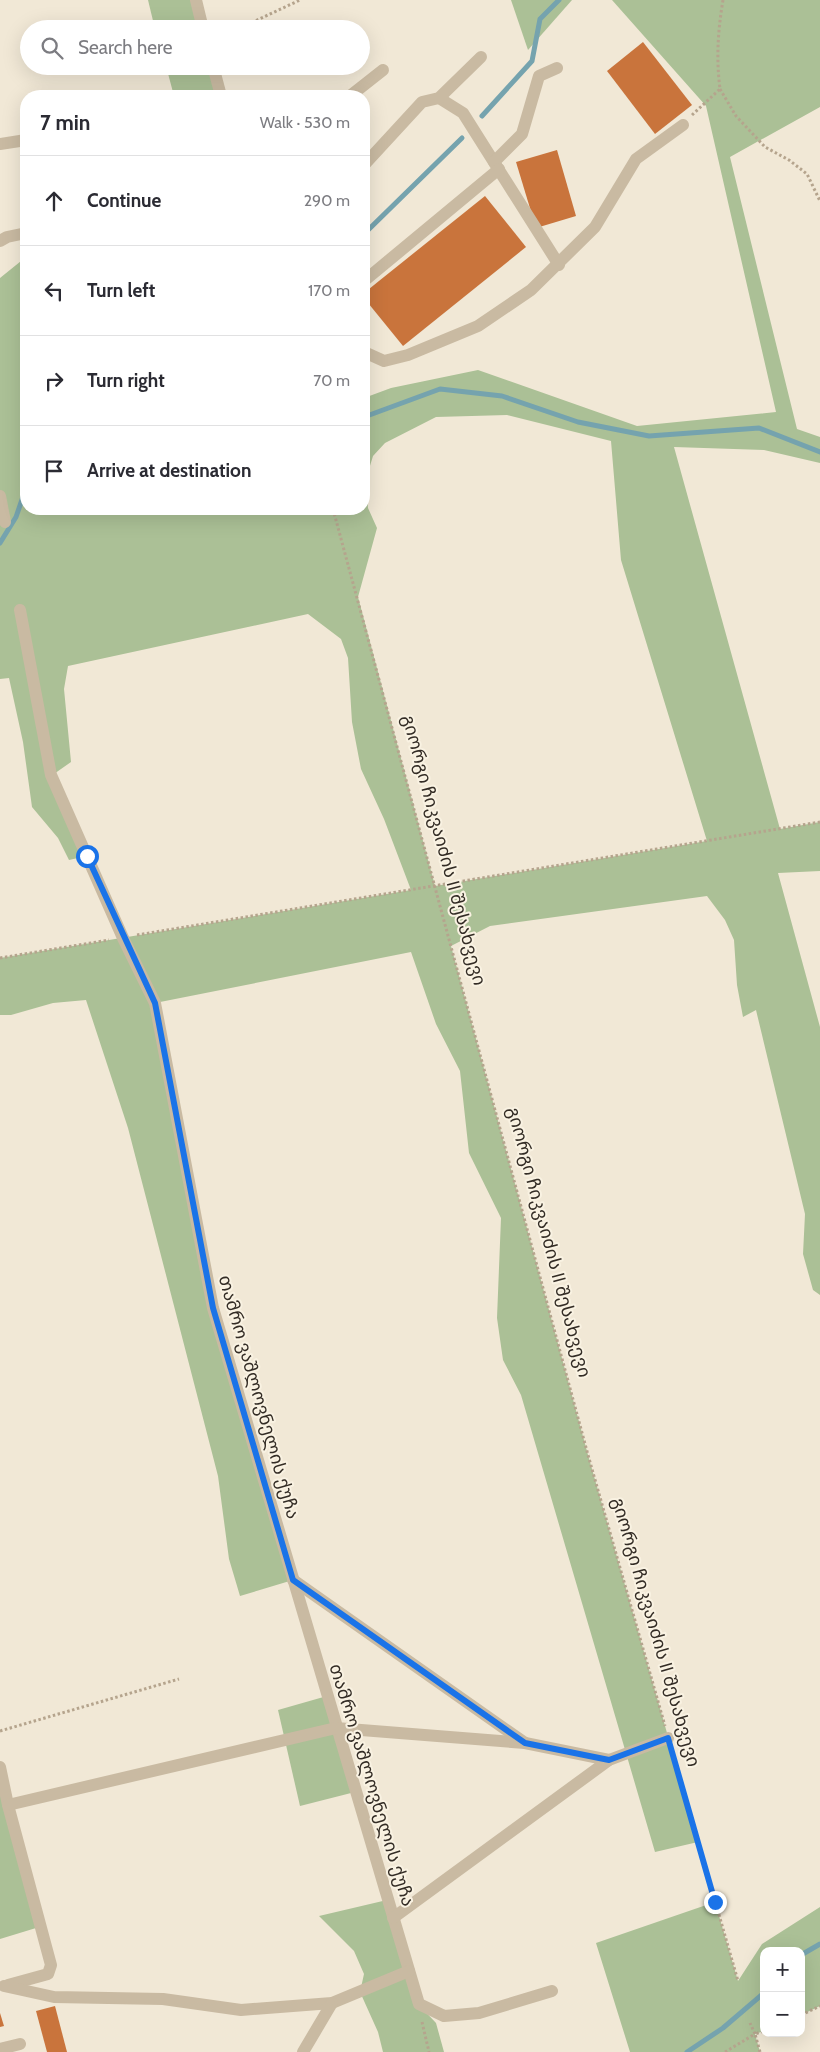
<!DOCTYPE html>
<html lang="en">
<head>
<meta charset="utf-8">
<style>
	:root { --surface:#fff; --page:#f7f7f7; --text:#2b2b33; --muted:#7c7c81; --line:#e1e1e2 }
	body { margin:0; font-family:Cabin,"Noto Sans Georgian",sans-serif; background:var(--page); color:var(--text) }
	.controls { position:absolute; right:15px; bottom:15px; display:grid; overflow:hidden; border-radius:10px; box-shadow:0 5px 20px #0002 }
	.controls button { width:45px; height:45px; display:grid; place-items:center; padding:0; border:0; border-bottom:1px solid var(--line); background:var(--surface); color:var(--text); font:25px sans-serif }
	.stop { position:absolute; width:15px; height:15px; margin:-11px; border:4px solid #1a73e8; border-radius:50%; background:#fff }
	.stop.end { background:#1a73e8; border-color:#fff; box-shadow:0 1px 5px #0008 }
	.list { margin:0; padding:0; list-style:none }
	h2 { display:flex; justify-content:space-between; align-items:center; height:65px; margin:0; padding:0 20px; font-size:21px }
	h2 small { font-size:16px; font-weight:400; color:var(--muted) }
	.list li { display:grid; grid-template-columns:32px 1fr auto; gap:15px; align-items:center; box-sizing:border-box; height:90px; padding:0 20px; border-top:1px solid var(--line) }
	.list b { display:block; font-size:19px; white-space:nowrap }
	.list em { font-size:16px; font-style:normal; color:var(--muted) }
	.icon { flex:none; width:28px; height:28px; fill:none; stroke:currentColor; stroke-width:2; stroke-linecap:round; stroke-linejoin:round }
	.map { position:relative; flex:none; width:820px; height:2052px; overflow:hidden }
	.search { position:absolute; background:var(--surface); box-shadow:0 5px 20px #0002; left:20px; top:20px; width:350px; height:55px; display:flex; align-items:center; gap:12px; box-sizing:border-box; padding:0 18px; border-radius:28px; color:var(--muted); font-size:19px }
	.panel { position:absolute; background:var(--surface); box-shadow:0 5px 20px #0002; left:20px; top:90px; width:350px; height:425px; border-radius:20px }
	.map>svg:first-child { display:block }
	.green { fill:#abc096; fill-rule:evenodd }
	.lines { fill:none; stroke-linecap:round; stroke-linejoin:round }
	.stream { stroke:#75a3ae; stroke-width:5 }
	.building { fill:#c9743c }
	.path { stroke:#b5a48d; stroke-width:3; stroke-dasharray:2.5 2.5; stroke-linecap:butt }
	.minor { stroke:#c9baa2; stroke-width:12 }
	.route { stroke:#1a73e8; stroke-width:6 }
	.labels { text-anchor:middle; stroke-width:4; stroke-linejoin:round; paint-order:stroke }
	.street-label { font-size:18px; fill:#332c25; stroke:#f9f2e2 }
</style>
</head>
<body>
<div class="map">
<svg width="820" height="2052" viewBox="0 0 820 2052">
	<rect width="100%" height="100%" fill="#f1e8d6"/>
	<g class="green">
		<path d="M148 0H196L203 29H155Z"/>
		<path d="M511 0H572L528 50Z"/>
		<path d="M612 0H820V107L730 157 797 429 820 437V463L764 450 674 447 780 829 820 822V871L778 873 820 1027V1295L813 1290 803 1254 805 1214 756 1010 743 1017 737 985 734 940 725 920 707 896 490 926 451 946 588 1455 698 1842 655 1852 521 1395 503 1360 497 1318 501 1218 469 1153 460 1071 436 1024 411 952 155 1003 213 1308 293 1580 240 1596 229 1559 218 1476 128 1128 86 1000 53 1003 11 1015H0V958L411 890 384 819 361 769 352 722 348 658 341 639 308 614 68 666 64 689 71 762 51 776 87 856 69 860 58 838 32 807 23 742 9 678 0 679V278L26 257V509H364V398L391 388 478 370 637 426 776 412 706 106ZM507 415 611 441 621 560 707 841 435 886 358 597 377 528 368 508 366 479 373 456 385 443 436 417Z"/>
		<path d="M166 66H213L221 96H174Z"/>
		<path d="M327 1696 355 1792 300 1806 278 1710Z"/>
		<path d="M0 1793 36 1928 0 1939Z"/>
		<path d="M387 1900 418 2004 436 2023 444 2052H383L378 2032 360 1992 364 1974 354 1951 319 1916Z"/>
		<path d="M715 1902 738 1981 762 1944 820 1907V2006L801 2015V1951H764V2031L755 2034 760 2052H630L596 1943Z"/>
	</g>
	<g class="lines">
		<g class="stream">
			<path d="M482 116 532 61 540 19 559 0"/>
			<path d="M364 234 462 138"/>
			<path d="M364 417 440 389 502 396 578 422 649 436 759 428 820 452"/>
			<path d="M0 543 16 517 26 488"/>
			<path d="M801 1955 820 1944"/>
			<path d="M687 2052 723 2028 764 1993"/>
		</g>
	</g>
	<g class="building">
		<path d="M643 42 692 105 655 134 607 71Z"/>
		<path d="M557 150 576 216 536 228 516 162Z"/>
		<path d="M485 196 526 247 403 346 364 298V293Z"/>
		<path d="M55 2006 67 2052H47L36 2011Z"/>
		<path d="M0 2013 4 2026 0 2027Z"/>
	</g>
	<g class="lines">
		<g class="path">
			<path d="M238 29 300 0"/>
			<path d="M720 89 736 116 765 147 789 160 807 174 820 201"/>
			<path d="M692 115 720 89C716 58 718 30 723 0"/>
			<path d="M333 509 588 1455 665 1726"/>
			<path d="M137 935 820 822"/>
			<path d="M0 958 109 940"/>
			<path d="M0 1731 179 1679"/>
			<path d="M672 1751 738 1981"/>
			<path d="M801 2015 820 2006"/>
			<path d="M422 2022 429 2052"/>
			<path d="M725 2052 755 2034 750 2023"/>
			<path d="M760 2052 755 2034 764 2031"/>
		</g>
		<g class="minor">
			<path d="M196 0 203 29"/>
			<path d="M213 66 221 96"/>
			<path d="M350 96 383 70"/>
			<path d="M439 98 463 113 559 265"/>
			<path d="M0 144 26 140"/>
			<path d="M494 162 522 134 539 76 557 68"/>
			<path d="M364 165 422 102 439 98 481 57"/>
			<path d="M0 241 7 237 26 233"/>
			<path d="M364 281 499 169"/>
			<path d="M364 352 384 361 408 355 478 326 531 290 595 227 636 159 683 125"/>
			<path d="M0 496 5 522"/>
			<path d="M20 610 51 775 123 938 155 1003 213 1308 419 2004 444 2016 479 2013 552 1991"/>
			<path d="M293 1580 525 1743"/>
			<path d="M0 1767 8 1805 51 1965 48 1974 8 1985"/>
			<path d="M8 1805 336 1728 525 1743 609 1760"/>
			<path d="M393 1918 609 1760 668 1738"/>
			<path d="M4 1986 54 1997 163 1999 241 2010 332 2003 409 1971"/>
			<path d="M0 2049 20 2044"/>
			<path d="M303 2052 332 2003"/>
		</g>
	</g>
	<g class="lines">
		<path class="route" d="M87 856 155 1003 213 1308 293 1580 525 1743 609 1760 668 1738 715 1902"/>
	</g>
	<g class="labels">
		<g class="street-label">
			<text transform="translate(444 850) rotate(75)" y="6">გიორგი ჩიკვაიძის II შესახვევი</text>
			<text transform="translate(549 1242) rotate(75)" y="6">გიორგი ჩიკვაიძის II შესახვევი</text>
			<text transform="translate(259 1397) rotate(74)" y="6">თამრო ვაშლოვნელის ქუჩა</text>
			<text transform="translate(656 1632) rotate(74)" y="6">გიორგი ჩიკვაიძის II შესახვევი</text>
			<text transform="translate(372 1785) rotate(73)" y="6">თამრო ვაშლოვნელის ქუჩა</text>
		</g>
	</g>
</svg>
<div class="controls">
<button>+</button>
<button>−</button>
</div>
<div class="stop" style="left:87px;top:856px"></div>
<div class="stop end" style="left:715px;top:1902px"></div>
<div class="search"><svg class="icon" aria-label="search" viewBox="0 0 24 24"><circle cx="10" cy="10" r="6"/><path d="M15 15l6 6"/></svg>Search here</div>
<section class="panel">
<h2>7 min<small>Walk · 530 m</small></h2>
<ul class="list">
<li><svg class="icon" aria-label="ahead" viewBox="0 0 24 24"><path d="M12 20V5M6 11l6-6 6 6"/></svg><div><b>Continue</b></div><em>290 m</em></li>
<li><svg class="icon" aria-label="left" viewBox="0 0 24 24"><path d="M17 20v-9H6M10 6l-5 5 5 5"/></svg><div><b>Turn left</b></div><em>170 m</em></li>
<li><svg class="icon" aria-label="right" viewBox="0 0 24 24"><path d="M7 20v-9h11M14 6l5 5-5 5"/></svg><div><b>Turn right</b></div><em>70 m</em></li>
<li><svg class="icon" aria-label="arrive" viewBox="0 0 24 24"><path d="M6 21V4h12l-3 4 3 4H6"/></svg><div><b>Arrive at destination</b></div></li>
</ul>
</section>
</div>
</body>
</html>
